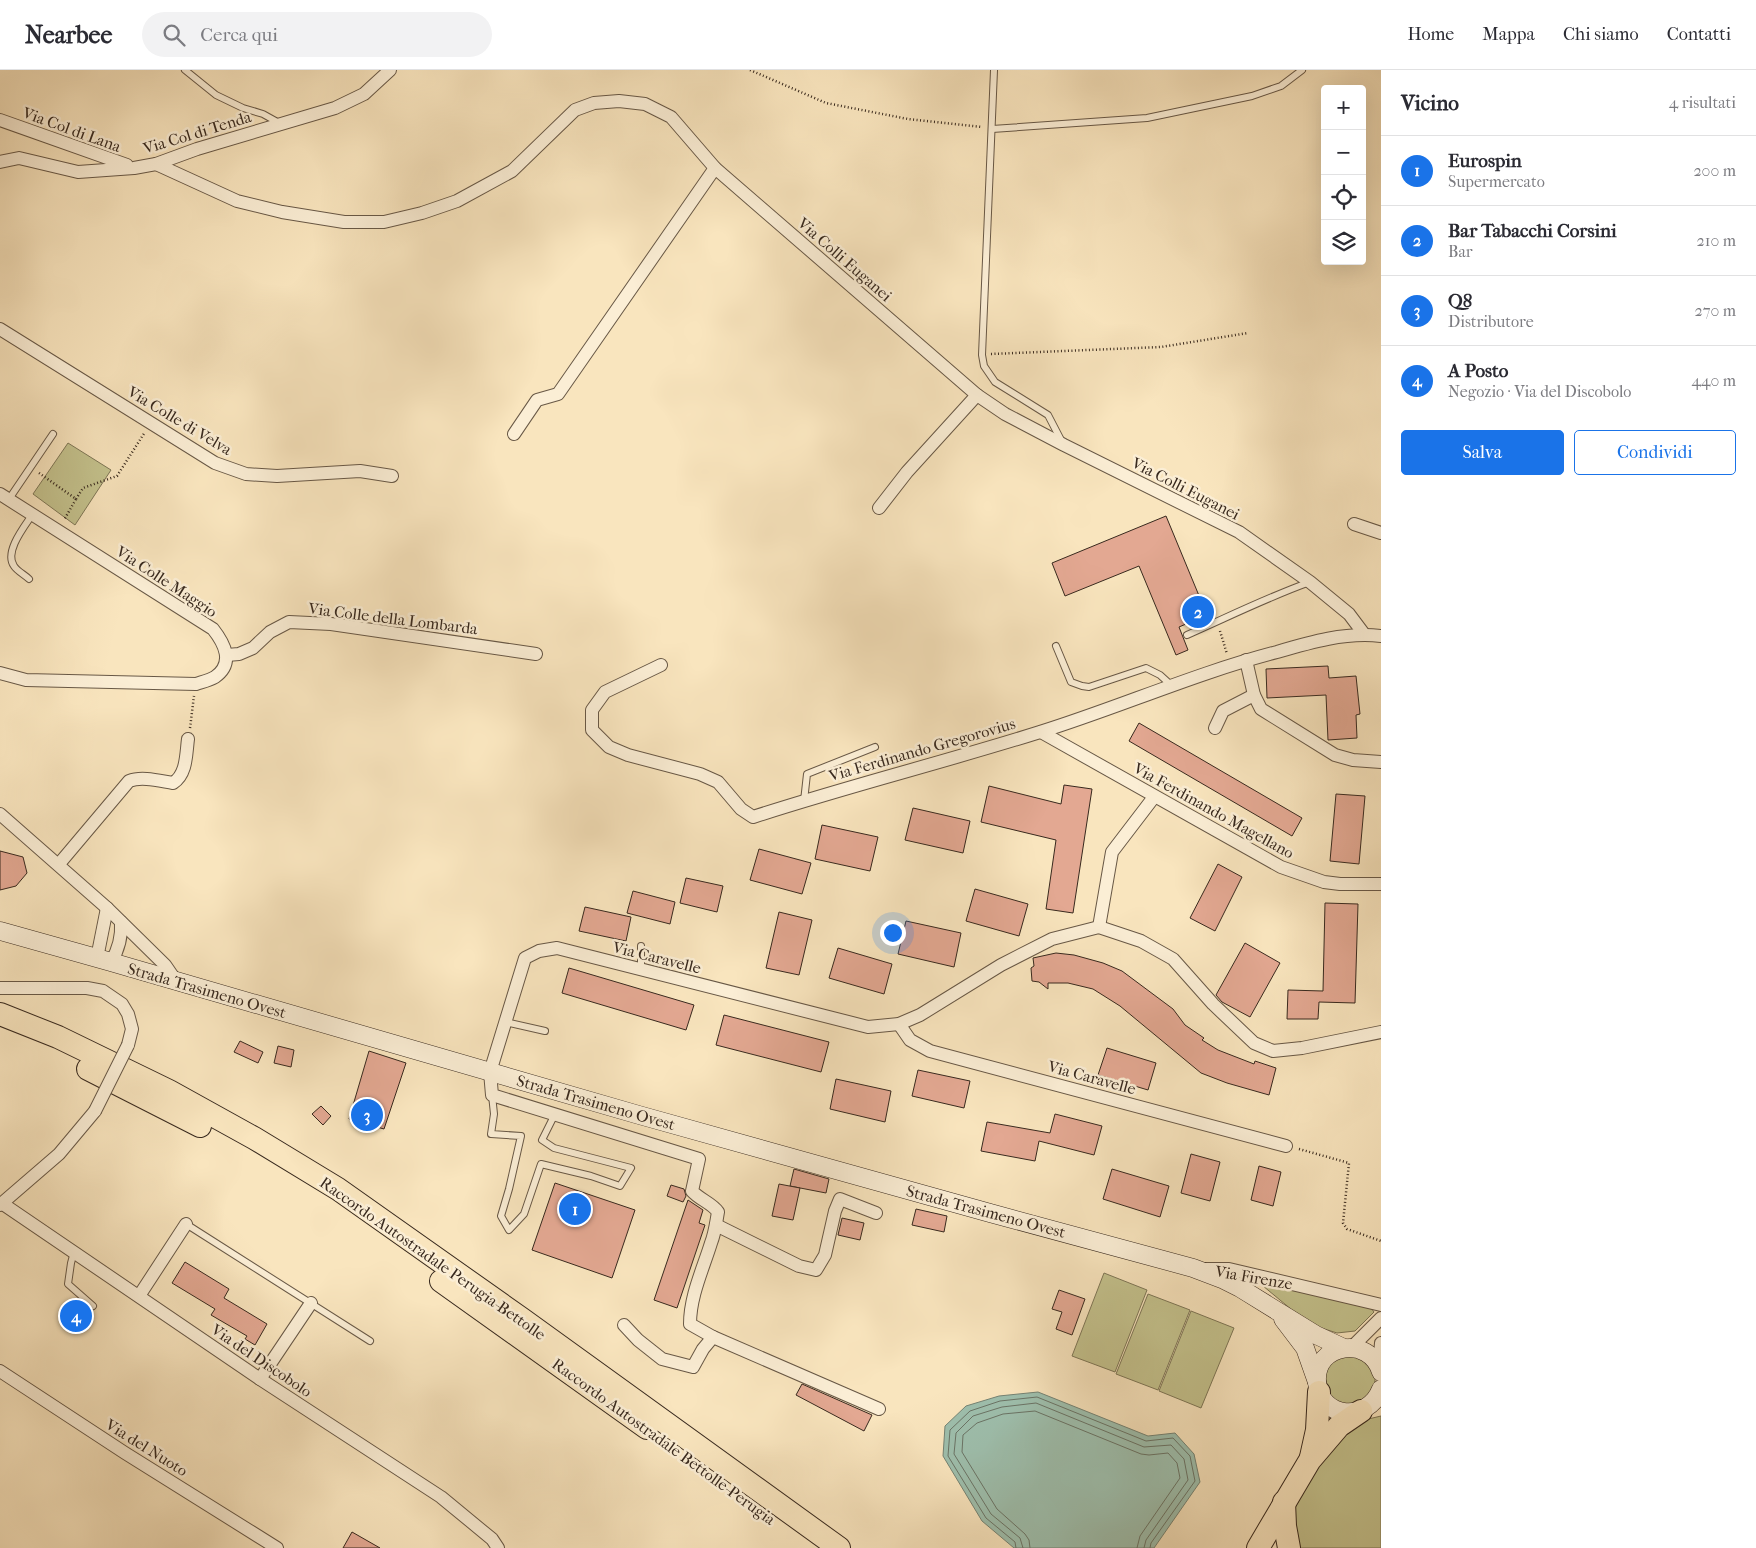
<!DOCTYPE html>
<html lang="it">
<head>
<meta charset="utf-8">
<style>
	:root { --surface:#fff; --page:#f2f2f3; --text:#2b2b33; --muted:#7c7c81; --line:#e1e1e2; --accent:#1a73e8 }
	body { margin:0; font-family:"IM FELL French Canon",serif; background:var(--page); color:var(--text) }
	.controls { position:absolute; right:15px; top:15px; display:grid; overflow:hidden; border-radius:5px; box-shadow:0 5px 20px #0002 }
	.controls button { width:45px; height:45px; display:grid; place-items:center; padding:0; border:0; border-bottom:1px solid var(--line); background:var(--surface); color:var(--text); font:25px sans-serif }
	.you { position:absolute; left:892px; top:862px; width:18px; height:18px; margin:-12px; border:4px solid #fff; border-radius:50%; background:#1a73e8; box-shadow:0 0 0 8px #1a73e833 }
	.badge { display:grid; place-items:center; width:32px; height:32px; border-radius:50%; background:var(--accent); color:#fff; font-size:16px; font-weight:700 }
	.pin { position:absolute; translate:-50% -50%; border:2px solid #fff; box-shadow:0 1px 5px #0006 }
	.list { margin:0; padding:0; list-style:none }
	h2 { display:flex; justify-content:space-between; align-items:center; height:65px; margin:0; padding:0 20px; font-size:21px }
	h2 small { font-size:16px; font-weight:400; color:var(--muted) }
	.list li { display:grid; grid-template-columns:32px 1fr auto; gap:15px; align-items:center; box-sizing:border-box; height:70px; padding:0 20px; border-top:1px solid var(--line) }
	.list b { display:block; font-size:19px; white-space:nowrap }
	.list p { margin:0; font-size:16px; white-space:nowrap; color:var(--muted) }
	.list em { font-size:16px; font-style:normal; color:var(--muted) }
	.actions { display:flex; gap:10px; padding:15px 20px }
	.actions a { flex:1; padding:11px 0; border:1px solid var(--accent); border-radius:5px; text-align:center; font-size:18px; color:var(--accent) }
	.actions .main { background:var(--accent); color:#fff }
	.icon { flex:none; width:28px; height:28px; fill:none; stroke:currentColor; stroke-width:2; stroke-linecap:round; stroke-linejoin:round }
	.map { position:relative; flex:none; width:1381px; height:1478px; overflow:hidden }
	header { display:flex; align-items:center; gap:30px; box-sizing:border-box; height:70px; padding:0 25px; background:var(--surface); border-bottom:1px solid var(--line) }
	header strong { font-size:24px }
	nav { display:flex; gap:28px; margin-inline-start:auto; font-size:18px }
	.search { width:350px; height:45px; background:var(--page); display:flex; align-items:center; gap:12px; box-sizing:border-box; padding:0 18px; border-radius:28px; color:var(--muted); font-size:19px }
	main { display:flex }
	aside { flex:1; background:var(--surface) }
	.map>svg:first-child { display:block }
	.green { fill:#c4c28d; stroke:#7e7656 }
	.water { fill:#9ebfad; stroke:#758374 }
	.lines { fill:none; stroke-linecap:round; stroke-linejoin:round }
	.shore { stroke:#6b7466; stroke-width:1 }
	.building { fill:#e3a892; stroke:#38291e }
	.service-casing { stroke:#685846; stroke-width:8 }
	.minor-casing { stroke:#685846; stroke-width:14 }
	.secondary-casing { stroke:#38291e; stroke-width:19 }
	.motorway-casing { stroke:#38291e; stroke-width:24 }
	.path { stroke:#38291e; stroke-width:2.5; stroke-dasharray:1 2.5; stroke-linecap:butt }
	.service { stroke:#fbeed5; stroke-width:6 }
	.minor { stroke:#fbeed5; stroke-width:12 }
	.secondary { stroke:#fbeed5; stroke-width:18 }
	.motorway { stroke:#f9e5be; stroke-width:22 }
	.minor-bridge-casing { stroke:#685846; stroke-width:14; stroke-linecap:butt }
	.minor-bridge { stroke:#fbeed5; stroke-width:12 }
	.labels { text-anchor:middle; stroke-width:5; stroke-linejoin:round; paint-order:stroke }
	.street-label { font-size:16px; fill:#38291e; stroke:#fbeed5 }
</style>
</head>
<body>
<header>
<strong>Nearbee</strong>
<div class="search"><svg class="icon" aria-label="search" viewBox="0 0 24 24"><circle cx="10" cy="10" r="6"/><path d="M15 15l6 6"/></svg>Cerca qui</div>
<nav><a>Home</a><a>Mappa</a><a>Chi siamo</a><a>Contatti</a></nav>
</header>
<main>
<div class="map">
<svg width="1381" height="1478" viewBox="0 0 1381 1478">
	<rect width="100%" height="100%" fill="#f9e5be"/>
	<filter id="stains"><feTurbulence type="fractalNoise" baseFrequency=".004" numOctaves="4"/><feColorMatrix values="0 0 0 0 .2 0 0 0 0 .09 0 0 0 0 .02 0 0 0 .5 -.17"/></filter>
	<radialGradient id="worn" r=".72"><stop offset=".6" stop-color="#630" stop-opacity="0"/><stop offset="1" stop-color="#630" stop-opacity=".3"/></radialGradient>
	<g class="green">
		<path d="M68 373 111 400 75 455 33 424Z"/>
		<path d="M1104 1203 1147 1220 1115 1302 1072 1286Z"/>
		<path d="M1257 1211 1371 1238 1374 1242 1355 1261 1337 1263 1309 1254Z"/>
		<path d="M1148 1224 1190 1240 1158 1320 1116 1304Z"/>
		<path d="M1191 1241 1234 1258 1201 1338 1159 1321Z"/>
		<circle cx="1350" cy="1310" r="25"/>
		<path d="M1381 1346V1478H1289L1285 1456 1339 1356Z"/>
	</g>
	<path class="water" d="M1038 1322 1148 1366 1175 1363 1194 1384 1200 1412 1154 1478H1014L982 1451 943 1386 945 1356 966 1336 999 1326Z"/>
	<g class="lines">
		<g class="shore">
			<path d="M1016 1478 1015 1472 986 1448 948 1386 950 1360 970 1341 1000 1331 1037 1327 1146 1371 1173 1368 1190 1386 1195 1411 1151 1473 1150 1478"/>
			<path d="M1023 1478 1020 1468 991 1444 954 1384 956 1363 973 1346 1002 1337 1036 1333 1144 1377 1171 1375 1184 1389 1188 1410 1146 1470 1144 1478"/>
			<path d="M1030 1478 1029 1470 1025 1464 997 1439 962 1382 963 1365 977 1353 1003 1344 1035 1341 1141 1384 1149 1385 1168 1383 1177 1393 1180 1408 1140 1466 1137 1478"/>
		</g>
	</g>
	<g class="building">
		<path d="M1166 446 1207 545 1179 557 1188 580 1176 585 1139 496 1065 526 1052 493Z"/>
		<path d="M1328 596 1329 608 1356 606 1360 644 1356 645 1357 668 1328 670 1326 625 1267 628 1266 599Z"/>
		<path d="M1139 653 1302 748 1292 766 1129 671Z"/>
		<path d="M1064 715 1092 719 1073 843 1046 839 1056 770 981 752 989 716 1061 734Z"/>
		<path d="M1336 724 1365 726 1359 794 1330 791Z"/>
		<path d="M913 738 970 751 963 783 905 770Z"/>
		<path d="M822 755 878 767 870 801 815 789Z"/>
		<path d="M759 779 811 793 802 824 750 810Z"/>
		<path d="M0 781 23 787 27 803 16 816 0 820Z"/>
		<path d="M1218 794 1242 807 1215 861 1190 848Z"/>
		<path d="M686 808 723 816 717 842 680 833Z"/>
		<path d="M975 819 1028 834 1019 866 966 851Z"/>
		<path d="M633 821 675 832 670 854 627 843Z"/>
		<path d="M1325 833 1358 834 1355 933 1319 932 1318 949H1287L1288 920 1323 921Z"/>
		<path d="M585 837 631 847 626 871 579 861Z"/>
		<path d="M779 842 812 850 799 905 766 898Z"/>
		<path d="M906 851 961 863 954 897 898 884Z"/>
		<path d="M1245 873 1280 893 1250 947 1222 932 1216 925Z"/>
		<path d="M838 878 892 894 884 924 829 908Z"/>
		<path d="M1056 883 1074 885 1103 893 1122 901 1173 939 1185 955 1204 968 1202 970 1218 980 1254 994 1255 991 1276 998 1269 1025 1227 1013 1201 1003 1120 936 1093 919 1068 913H1048V919L1039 912 1032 911 1031 898 1034 896 1033 888Z"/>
		<path d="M569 898 694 935 686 960 562 923Z"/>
		<path d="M724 945 829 972 821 1002 716 975Z"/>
		<path d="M240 971 263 982 258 993 234 982Z"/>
		<path d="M278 976 294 980 291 997 274 993Z"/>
		<path d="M1107 978 1156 993 1148 1020 1098 1005Z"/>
		<path d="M369 981 406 993 384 1059 349 1049Z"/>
		<path d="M918 1000 970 1011 964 1038 912 1026Z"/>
		<path d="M836 1009 891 1021 885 1052 830 1039Z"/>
		<path d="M321 1036 331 1046 323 1055 312 1044Z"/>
		<path d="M1055 1044 1102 1056 1094 1085 1039 1071 1035 1091 981 1081 987 1052 1050 1063Z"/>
		<path d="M1191 1084 1220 1092 1210 1131 1181 1123Z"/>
		<path d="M1259 1096 1281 1102 1273 1136 1251 1130Z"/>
		<path d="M794 1099 829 1109 826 1123 790 1116Z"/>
		<path d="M1112 1099 1169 1116 1160 1147 1103 1129Z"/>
		<path d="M555 1113 635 1140 612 1208 532 1180Z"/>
		<path d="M779 1114 800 1118 793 1150 772 1146Z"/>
		<path d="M671 1115 684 1119 686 1126 683 1132 667 1126Z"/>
		<path d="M688 1130 703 1140 699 1153 705 1155 677 1238 654 1230Z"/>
		<path d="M916 1139 947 1146 944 1162 912 1155Z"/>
		<path d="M842 1148 864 1153 860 1170 838 1165Z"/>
		<path d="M185 1192 229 1219 224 1228 267 1254 255 1275 245 1269 247 1266 211 1245 215 1239 172 1213Z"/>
		<path d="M1059 1220 1085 1229 1072 1265 1056 1259 1062 1242 1052 1239Z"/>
		<path d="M802 1314 872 1345 864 1361 796 1325Z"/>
		<path d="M352 1462 380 1478H343Z"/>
	</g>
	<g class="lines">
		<defs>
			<g id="service">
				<path d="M185 0 216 25 243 38 263 44 281 54"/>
				<path d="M994 0 982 285 984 296 995 312 1048 345 1062 372"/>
				<path d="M992 59 1147 48 1252 26 1281 16 1302 0"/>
				<path d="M9 429 53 364"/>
				<path d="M29 509C25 505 17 501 14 496 4 482 24 457 32 445"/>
				<path d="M1187 565C1228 547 1268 527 1310 512"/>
				<path d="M1056 576 1071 612 1082 616 1089 617 1146 598 1160 605 1171 615"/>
				<path d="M804 731 807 704 875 677"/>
				<path d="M641 876V899"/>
				<path d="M505 952 545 961"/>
				<path d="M492 1025 494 1044 491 1064 521 1066 509 1119 501 1146 509 1160 524 1144 541 1094 591 1106 620 1116 631 1098 554 1078 542 1070 555 1044"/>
				<path d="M186 1154 370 1271"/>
				<path d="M74 1182 71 1193 68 1214 93 1236"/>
			</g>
			<g id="minor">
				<path d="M0 50 127 95"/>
				<path d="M0 92 19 88 78 102 134 98 156 94 197 79 335 38 364 24 390 0"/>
				<path d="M156 94 237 131 282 142 344 152H384L422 143 457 131 512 101 575 40 594 33 619 31 645 34 671 47 715 98 977 325 1005 344 1064 375 1239 462 1310 512 1349 544 1364 564"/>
				<path d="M0 259 215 393 246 404 277 406 360 401 392 406"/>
				<path d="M514 364 537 330 558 324 715 98"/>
				<path d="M0 424 213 559C224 573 235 593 215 607 210 610 202 612 196 614L26 610 0 603"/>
				<path d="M879 438 907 402 977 325"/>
				<path d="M1354 454 1381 463"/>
				<path d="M227 585 239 584 253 578 270 562 289 552 331 554 536 584"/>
				<path d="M1246 590 1254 625 1261 639 1335 685 1353 690 1381 692"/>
				<path d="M661 595 605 622 592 640V660L609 677 628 685 700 704 718 712 741 739 753 747C848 716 945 692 1040 662 1120 637 1196 603 1277 582 1311 572 1345 562 1381 566"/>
				<path d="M1215 658 1223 641 1254 625"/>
				<path d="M1041 662 1281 797 1324 812 1340 814H1381"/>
				<path d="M0 744 107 838 165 895 176 911"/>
				<path d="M59 794 129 711C142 706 160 711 173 713 187 704 186 684 188 669"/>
				<path d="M1099 857 1141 871 1173 889 1213 934 1254 973 1273 981 1302 978 1381 962"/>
				<path d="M1099 857 1112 782 1154 727"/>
				<path d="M97 888 107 838"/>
				<path d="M111 892C119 879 122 867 121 852"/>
				<path d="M0 918H87L103 921 122 934 128 944 132 959 128 975"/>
				<path d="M899 954 910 970 930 981 1286 1076"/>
				<path d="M3 1134 260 1309 441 1427 492 1469 498 1478"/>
				<path d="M0 1135 59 1084 95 1041"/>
				<path d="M716 1155 799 1196 816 1200 825 1185 835 1141 840 1129 876 1143"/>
				<path d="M1205 1199H1229L1381 1235"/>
				<path d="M139 1226 186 1154"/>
				<path d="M624 1255 638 1270 662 1289 693 1297 703 1279 713 1267 690 1254C690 1226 703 1199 711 1173 715 1163 716 1153 718 1142 712 1133 700 1130 692 1121L699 1089 492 1025 490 1002 525 888 539 881 557 878 868 957 899 954 920 945 1001 895 1052 869 1099 857"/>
				<path d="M713 1267 879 1339"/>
				<path d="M1352 1277 1381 1248"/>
				<path d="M1379 1295 1381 1273"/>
				<path d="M0 1301 125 1383 277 1478"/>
				<path d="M260 1309 311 1233"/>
			</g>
			<g id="secondary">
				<path d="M0 861 111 892 639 1045 990 1143 1193 1198 1222 1209 1240 1218 1316 1265 1344 1278"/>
				<path d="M1283 1249 1305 1278 1317 1312"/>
				<path d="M1381 1302C1370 1265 1314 1273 1317 1312 1320 1349 1368 1353 1381 1319"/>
			</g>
			<g id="motorway">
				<path d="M0 944 58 967 169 1021 254 1068 338 1119 522 1249 839 1478"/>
				<path d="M88 999 200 1056"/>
				<path d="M441 1211 647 1358"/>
				<path d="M1311 1387 1317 1360 1319 1322"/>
				<path d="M1284 1432 1285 1456 1289 1478"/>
				<path d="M1258 1478 1310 1390 1339 1356 1361 1341"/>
			</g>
		</defs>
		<use href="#service" class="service-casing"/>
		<use href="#minor" class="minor-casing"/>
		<use href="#secondary" class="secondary-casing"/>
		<use href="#motorway" class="motorway-casing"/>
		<g class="path">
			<path d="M750 0 826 33 908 49 982 57"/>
			<path d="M991 284 1161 277 1248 263"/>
			<path d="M39 403 76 429 64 450"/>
			<path d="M76 429 83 418 117 406 145 362"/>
			<path d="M1220 561 1227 584"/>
			<path d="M190 658 194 626"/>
			<path d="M1299 1079 1349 1093 1343 1153 1347 1159 1381 1171"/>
		</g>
		<use href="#service" class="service"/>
		<use href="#minor" class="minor"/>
		<use href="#secondary" class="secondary"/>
		<use href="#motorway" class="motorway"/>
		<defs>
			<path id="minor-bridge" d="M95 1041 128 975"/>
		</defs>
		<use href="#minor-bridge" class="minor-bridge-casing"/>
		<use href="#minor-bridge" class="minor-bridge"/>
	</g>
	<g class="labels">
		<g class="street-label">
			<text transform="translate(72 59) rotate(20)" y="6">Via Col di Lana</text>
			<text transform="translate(197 62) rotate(-17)" y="6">Via Col di Tenda</text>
			<text transform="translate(845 189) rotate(41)" y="6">Via Colli Euganei</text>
			<text transform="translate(180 350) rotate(31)" y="6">Via Colle di Velva</text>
			<text transform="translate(1186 418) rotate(27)" y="6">Via Colli Euganei</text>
			<text transform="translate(167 511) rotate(33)" y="6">Via Colle Maggio</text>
			<text transform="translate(393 548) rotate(7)" y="6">Via Colle della Lombarda</text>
			<text transform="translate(922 679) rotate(-16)" y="6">Via Ferdinando Gregorovius</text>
			<text transform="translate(1214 740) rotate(29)" y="6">Via Ferdinando Magellano</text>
			<text transform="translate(657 887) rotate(14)" y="6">Via Caravelle</text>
			<text transform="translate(207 920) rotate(16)" y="6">Strada Trasimeno Ovest</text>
			<text transform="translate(1092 1007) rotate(15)" y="6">Via Caravelle</text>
			<text transform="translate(596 1032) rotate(16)" y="6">Strada Trasimeno Ovest</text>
			<text transform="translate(986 1141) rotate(15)" y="6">Strada Trasimeno Ovest</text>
			<text transform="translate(433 1188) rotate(35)" y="6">Raccordo Autostradale Perugia-Bettolle</text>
			<text transform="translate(1254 1207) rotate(10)" y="6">Via Firenze</text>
			<text transform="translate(262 1290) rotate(34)" y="6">Via del Discobolo</text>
			<text transform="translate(664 1371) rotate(36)" y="6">Raccordo Autostradale Bettolle-Perugia</text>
			<text transform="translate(147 1377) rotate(32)" y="6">Via del Nuoto</text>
		</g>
	</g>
	<rect width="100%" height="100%" filter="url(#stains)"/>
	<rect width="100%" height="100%" fill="url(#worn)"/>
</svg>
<div class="controls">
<button>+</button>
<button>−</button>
<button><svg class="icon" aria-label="locate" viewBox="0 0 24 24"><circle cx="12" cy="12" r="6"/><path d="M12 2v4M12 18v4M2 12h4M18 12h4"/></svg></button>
<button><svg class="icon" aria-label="layers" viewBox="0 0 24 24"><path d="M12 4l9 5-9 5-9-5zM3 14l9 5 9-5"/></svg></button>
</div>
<div class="you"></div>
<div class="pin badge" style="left:575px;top:1139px">1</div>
<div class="pin badge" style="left:1198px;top:542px">2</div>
<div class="pin badge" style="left:367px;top:1045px">3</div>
<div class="pin badge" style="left:76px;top:1246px">4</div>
</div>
<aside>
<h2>Vicino<small>4 risultati</small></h2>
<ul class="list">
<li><span class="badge">1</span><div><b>Eurospin</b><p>Supermercato</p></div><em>200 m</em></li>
<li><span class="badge">2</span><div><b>Bar Tabacchi Corsini</b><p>Bar</p></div><em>210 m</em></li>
<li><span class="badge">3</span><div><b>Q8</b><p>Distributore</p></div><em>270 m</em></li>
<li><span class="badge">4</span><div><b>A Posto</b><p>Negozio · Via del Discobolo</p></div><em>440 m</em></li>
</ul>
<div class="actions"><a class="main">Salva</a><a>Condividi</a></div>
</aside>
</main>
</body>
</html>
